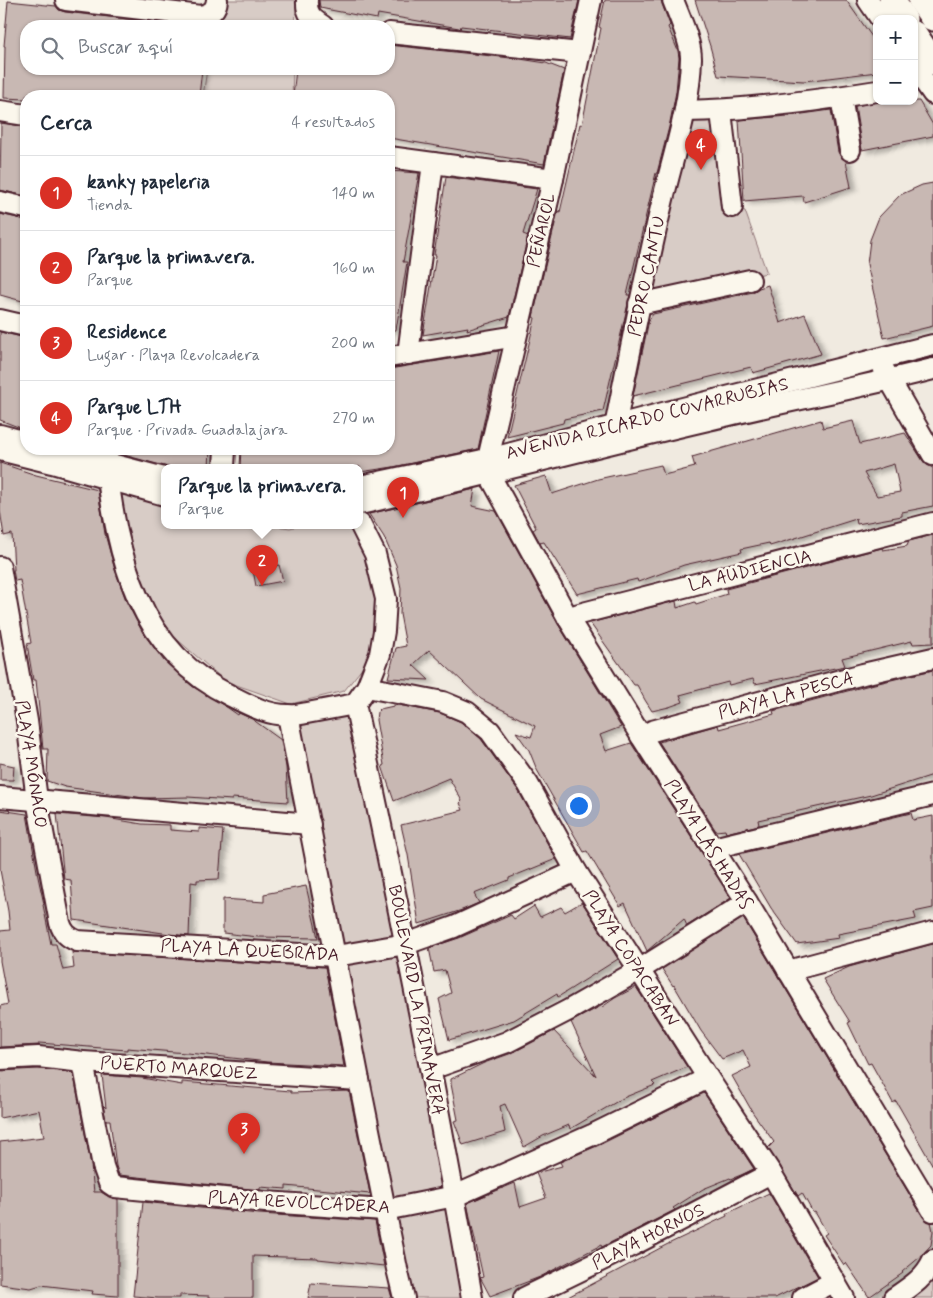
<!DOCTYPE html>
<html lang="es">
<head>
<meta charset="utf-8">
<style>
	:root { --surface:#fff; --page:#f2f2f3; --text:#1f2937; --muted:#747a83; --line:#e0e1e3; --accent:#d93025 }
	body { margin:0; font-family:Mynerve,sans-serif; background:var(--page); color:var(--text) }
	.controls { position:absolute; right:15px; top:15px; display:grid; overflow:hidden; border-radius:10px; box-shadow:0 1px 4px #0004 }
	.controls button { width:45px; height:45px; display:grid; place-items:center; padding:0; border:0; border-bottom:1px solid var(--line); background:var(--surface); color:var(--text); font:25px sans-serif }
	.you { position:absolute; left:578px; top:805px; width:18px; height:18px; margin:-12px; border:4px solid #fff; border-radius:50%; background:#1a73e8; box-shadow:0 0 0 8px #1a73e833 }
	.badge { display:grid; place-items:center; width:32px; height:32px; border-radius:50%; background:var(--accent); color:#fff; font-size:16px; font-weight:700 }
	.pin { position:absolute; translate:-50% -41px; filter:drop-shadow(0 1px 2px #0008) }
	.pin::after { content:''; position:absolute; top:26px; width:18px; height:15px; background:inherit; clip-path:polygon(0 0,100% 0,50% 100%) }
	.popup { position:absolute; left:161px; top:464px; width:202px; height:65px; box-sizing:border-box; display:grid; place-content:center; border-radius:10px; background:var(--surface); filter:drop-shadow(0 1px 4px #0005); font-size:16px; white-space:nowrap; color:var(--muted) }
	.popup b { font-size:19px; color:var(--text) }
	.popup::after { content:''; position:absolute; left:50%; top:100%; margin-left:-10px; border:10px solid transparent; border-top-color:var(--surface) }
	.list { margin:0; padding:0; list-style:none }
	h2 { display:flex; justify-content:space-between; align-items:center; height:65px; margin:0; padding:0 20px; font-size:21px }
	h2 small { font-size:16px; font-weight:400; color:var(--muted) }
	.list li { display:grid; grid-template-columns:32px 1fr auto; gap:15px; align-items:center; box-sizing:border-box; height:75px; padding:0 20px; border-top:1px solid var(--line) }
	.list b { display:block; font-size:19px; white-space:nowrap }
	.list p { margin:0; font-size:16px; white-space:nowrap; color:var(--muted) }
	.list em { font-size:16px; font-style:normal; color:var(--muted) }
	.icon { flex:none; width:28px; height:28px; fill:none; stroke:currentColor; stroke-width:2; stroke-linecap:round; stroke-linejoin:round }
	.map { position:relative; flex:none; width:933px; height:1298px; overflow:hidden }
	.search { position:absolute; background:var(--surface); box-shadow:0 1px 4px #0004; left:20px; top:20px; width:375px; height:55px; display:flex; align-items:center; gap:12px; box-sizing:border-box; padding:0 18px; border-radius:20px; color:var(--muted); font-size:19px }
	.panel { position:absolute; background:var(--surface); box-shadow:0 1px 4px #0004; left:20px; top:90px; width:375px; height:365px; border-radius:20px }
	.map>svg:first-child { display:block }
	.green { fill:#d8ccc6; stroke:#917678 }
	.building { fill:#c8b8b3; stroke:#4a1f2b; fill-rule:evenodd; filter:url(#shadow) }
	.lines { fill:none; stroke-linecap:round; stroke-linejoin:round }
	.minor-casing { stroke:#4a1f2b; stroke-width:24 }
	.major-casing { stroke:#4a1f2b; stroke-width:29 }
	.minor { stroke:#fbf7ec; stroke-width:20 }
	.major { stroke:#fbf7ec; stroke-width:25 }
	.labels { text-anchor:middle; stroke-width:5; stroke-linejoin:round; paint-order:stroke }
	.street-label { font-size:18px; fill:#4a1f2b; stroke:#fbf7ec }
</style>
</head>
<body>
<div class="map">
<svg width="933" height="1298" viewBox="0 0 933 1298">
	<defs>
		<filter id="shadow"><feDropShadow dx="5.5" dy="3" stdDeviation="2.5" flood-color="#0004"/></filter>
	</defs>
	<rect width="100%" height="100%" fill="#f0eae0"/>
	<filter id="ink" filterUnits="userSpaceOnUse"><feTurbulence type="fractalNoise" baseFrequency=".02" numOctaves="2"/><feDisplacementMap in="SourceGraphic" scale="10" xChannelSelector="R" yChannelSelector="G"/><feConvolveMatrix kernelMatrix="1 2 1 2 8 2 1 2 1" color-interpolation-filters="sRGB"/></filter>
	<g filter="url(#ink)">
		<g class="green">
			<path d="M216 0H296L295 26H213Z"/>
			<path d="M207 69H293L292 96H203Z"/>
			<path d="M685 111H721L732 207 745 211 767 273 660 294 649 281Z"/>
			<path d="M127 491 164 501V525H270L290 528 301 525H351L359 537 382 602 372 656 344 691 291 704 225 681 164 628 131 553 121 500V496Z"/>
			<path d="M350 711 469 1298H405L297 724Z"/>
			<path d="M933 1273V1298H900Z"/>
		</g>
		<g class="building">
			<path d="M319 0H579L570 39 461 26 460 29 459 28 378 14 377 19 320 8Z"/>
			<path d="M605 0H661L662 4 670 25 668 27 678 51 679 58 676 92 669 127 657 173H656L627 295H630L603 411 564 419 563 423 507 437 535 318 533 317 558 211 560 212 580 124 582 125 601 28 599 27Z"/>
			<path d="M695 0H846L877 44V72L804 81 718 76 710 46Z"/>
			<path d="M8 1 56 6 59 10 65 12 153 22V26H26V69H202L199 96H26V99L4 98 5 46H4Z"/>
			<path d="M389 45 520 59 546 63 564 70 544 164 389 138V96H293L296 69H389Z"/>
			<path d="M882 101H919L933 125V136L862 150 855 106Z"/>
			<path d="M831 110 838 152 841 157 846 161 851 187 804 202 803 196 744 201 739 120 788 116Z"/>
			<path d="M1 123 26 127V196L0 190Z"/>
			<path d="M389 171 419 173 403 262H407L396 330H389Z"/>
			<path d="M446 177 537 189 523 234 528 236 509 317 467 330 468 327 423 335 436 255H434Z"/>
			<path d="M933 183V326L884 338 867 264 870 240 879 217 900 195 922 185Z"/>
			<path d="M0 214 26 220V302L0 295Z"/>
			<path d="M768 285 780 323 805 314 821 354 753 373 751 367 633 396 649 320 653 314 753 292 759 288Z"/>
			<path d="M0 332 26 338V430L0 420Z"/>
			<path d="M499 351 478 449 393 467 360 472V467H240L241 449H389V369Z"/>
			<path d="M821 420 823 428 853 421 860 444 905 433 923 461 927 465 933 468V506L902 512V516L857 524 856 519 770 546 769 543 741 549 742 552 684 565 638 582 637 579 577 594 544 542 540 543 533 530 536 528 514 485 546 476 552 494 598 479 661 465 664 475 695 467 692 457ZM894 464 900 492 877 496 864 473Z"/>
			<path d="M114 449H210L209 467H168L113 452Z"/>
			<path d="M0 463 36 475 98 490 105 534 115 570 127 603 143 633 164 661 192 686 228 708 238 715 239 713 252 719 281 740 286 767 288 802 232 798V800L188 797 144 798 65 787 47 781 48 749H43L36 680H33L27 644 31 643 20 580 15 581 13 570H14L12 534 4 536 0 510Z"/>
			<path d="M475 489 472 506 496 511 558 624 621 727 600 735 606 751 631 743 731 898 687 926 684 919 647 951 625 903 620 906 587 851 584 852 537 770 529 750 516 732 531 737 535 726 481 699 429 650 413 665 429 680 388 678 396 648 406 646 400 614 401 588 396 565 384 537 369 514Z"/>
			<path d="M933 535V643L913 644 912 641 842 658 845 666 755 684 753 679 729 685 728 682 680 695 683 702 669 707 652 711 645 700 637 685H634L590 623 676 601 677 608 695 602 696 604 727 594 726 589 882 548 883 550 907 546 909 541Z"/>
			<path d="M279 565 283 581 256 586 253 570Z"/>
			<path d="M933 670V775L871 795 758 820 759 825 726 833 725 830 716 831 659 742 718 725 719 729 774 714 773 711 866 686Z"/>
			<path d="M398 705 440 713 461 722 481 739 518 790 556 859 509 878V880L474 894 479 903 462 910 419 924 408 855 401 825 463 810 460 803 462 801 449 778 394 801 382 766 384 765 376 720 377 712 380 709Z"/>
			<path d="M0 763 14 766 13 780H0Z"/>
			<path d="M0 810 27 814 38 877 44 904 43 905 51 944H56L63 970 74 968 72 952 325 967 344 1066 267 1062 198 1054 127 1048V1050L39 1043V1045L0 1047V1006L8 1004 0 961V931L10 930 8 911 0 870Z"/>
			<path d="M911 813 913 820 933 816V908L914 912 916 919 838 934 839 938 797 944 771 908 739 854Z"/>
			<path d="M57 814 106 818 142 824 170 825V830L199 832V828L223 830 219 879 197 880V883L191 882 189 936 170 934 74 920 71 880 64 879Z"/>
			<path d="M306 886 318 938 258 937 223 933V899L264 902V894Z"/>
			<path d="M582 902 618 959 558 997 557 994 514 1020 449 1040 439 999 451 993 445 970 434 972 429 948 459 938 511 915 514 919 534 906 540 917 561 907 565 912Z"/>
			<path d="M743 918 923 1217 927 1221 931 1222 933 1231 931 1245 920 1257 902 1272 903 1273 869 1297 846 1263 844 1265 824 1235 827 1233 815 1212 813 1213 802 1193 798 1196 768 1148 774 1142 753 1113 732 1076 751 1067 743 1050 722 1059 701 1031 674 985 673 986 662 969Z"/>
			<path d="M933 944V1166L896 1101 893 1103 871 1063 868 1064 848 1023 850 1022 823 979 849 967Z"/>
			<path d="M636 987 687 1067 652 1082 655 1085 623 1098 570 1129 569 1125 543 1136 524 1147 505 1104 500 1106 505 1132 463 1145 454 1121 458 1120 451 1084V1079L484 1063 512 1053 554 1031 596 1076 571 1022 601 1006 602 1007 615 998Z"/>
			<path d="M38 1069 70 1072 74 1076 91 1165 94 1192H101L109 1197 118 1199V1296L92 1294 93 1291 41 1285 31 1288 0 1284V1142L44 1137 39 1110 0 1118V1071Z"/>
			<path d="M102 1075 142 1078 182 1085V1082L291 1091V1093L349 1091 370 1194 286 1186V1189L260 1187V1190L119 1175 116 1166 110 1120H106L103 1105 106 1108Z"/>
			<path d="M704 1093 754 1169 741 1175 731 1179 730 1178 703 1189 673 1208 675 1210 602 1247 601 1245 540 1277 490 1296 481 1279 480 1278 483 1277 467 1203 515 1183 520 1207 546 1198 536 1173 562 1166 560 1162 597 1146Z"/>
			<path d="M769 1193 818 1277 775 1298H566L666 1245 727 1216 726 1214Z"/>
			<path d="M143 1202 259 1214 375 1221 384 1266 318 1259V1258L253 1256V1298H209V1296L180 1295V1298H158L133 1296Z"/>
			<path d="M311 1283 389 1288 392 1298H308Z"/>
		</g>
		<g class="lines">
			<defs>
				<g id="minor">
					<path d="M66 0 201 16C211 14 216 10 217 0"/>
					<path d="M307 0C306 14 312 19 323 26"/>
					<path d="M591 0 553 179 488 459 489 474 568 618 641 736 747 902 933 1211"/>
					<path d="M868 0 881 19"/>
					<path d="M389 33 580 53"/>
					<path d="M914 67 933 94"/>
					<path d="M841 97 850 150"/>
					<path d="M0 111 26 115"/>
					<path d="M685 111C749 110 814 101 877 91"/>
					<path d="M721 111 732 207"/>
					<path d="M389 157 553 179"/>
					<path d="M0 202 26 208"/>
					<path d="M639 304 750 280"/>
					<path d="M0 320 26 326"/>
					<path d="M408 354 433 163"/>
					<path d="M389 357 516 336"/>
					<path d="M884 370 933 455"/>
					<path d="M0 435 26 442"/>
					<path d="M613 438 615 427C630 351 645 275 663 199 674 153 690 106 691 58 691 41 679 16 673 0"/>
					<path d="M54 449 164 478"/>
					<path d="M0 450 52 463 164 495"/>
					<path d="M106 462C117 556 138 651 231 696 249 705 267 715 288 715 294 716 301 714 307 713 323 710 339 707 355 704L367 687 380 654 384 631 386 599 375 554 360 524"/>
					<path d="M224 467 225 449"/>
					<path d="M360 486 497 457 663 413 933 345"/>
					<path d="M360 504C476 478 592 447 708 420 783 402 858 388 933 369"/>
					<path d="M0 567 27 721 37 800 60 923C63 933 68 937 77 941L336 956 406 944 454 927 576 871"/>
					<path d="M568 618 579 614 933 523"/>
					<path d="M367 687 443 702 467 712 490 731 528 784 576 871 708 1078 771 1173 844 1298"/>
					<path d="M355 704C398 901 438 1099 472 1298"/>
					<path d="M288 715 359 1080 397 1269 404 1298"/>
					<path d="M641 736 652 731 863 674 933 658"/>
					<path d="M0 797 310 824"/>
					<path d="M713 848 933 795"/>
					<path d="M788 971 933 932"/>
					<path d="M0 1059 38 1057 83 1062 359 1080"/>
					<path d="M83 1062 103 1166 109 1183 115 1187 265 1202 385 1210 455 1196 592 1135 708 1078"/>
					<path d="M431 1069 507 1042 569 1010 639 970 747 902"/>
					<path d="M524 1298 633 1245 771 1173"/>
					<path d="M803 1298 835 1281"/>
					<path d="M894 1298C910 1287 925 1278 933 1260"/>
				</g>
				<g id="major">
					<path d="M892 0 904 19"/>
					<path d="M921 0 933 18"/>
					<path d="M914 34 933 62"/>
				</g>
			</defs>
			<use href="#minor" class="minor-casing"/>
			<use href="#major" class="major-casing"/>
			<use href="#minor" class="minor"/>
			<use href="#major" class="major"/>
		</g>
	</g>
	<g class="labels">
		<g class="street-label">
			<text transform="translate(541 230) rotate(-77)" y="6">PEÑAROL</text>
			<text transform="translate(646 276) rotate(-78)" y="6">PEDRO CANTU</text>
			<text transform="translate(647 418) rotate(-14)" y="6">AVENIDA RICARDO COVARRUBIAS</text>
			<text transform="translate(750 570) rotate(-14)" y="6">LA AUDIENCIA</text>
			<text transform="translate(786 695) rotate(-15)" y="6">PLAYA LA PESCA</text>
			<text transform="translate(32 764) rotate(81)" y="6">PLAYA MÓNACO</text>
			<text transform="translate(709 844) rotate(58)" y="6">PLAYA LAS HADAS</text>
			<text transform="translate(250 950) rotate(3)" y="6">PLAYA LA QUEBRADA</text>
			<text transform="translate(631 958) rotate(57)" y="6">PLAYA COPACABAN</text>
			<text transform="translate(417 1000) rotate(79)" y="6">BOULEVARD LA PRIMAVERA</text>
			<text transform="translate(179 1068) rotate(4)" y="6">PUERTO MARQUEZ</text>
			<text transform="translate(299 1202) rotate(3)" y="6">PLAYA REVOLCADERA</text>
			<text transform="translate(648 1236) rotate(-27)" y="6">PLAYA HORNOS</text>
		</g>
	</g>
</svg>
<div class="controls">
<button>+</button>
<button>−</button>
</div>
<div class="you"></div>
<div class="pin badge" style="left:403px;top:518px">1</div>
<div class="pin badge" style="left:262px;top:586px">2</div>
<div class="popup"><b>Parque la primavera.</b>Parque</div>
<div class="pin badge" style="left:244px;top:1154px">3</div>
<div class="pin badge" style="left:701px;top:170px">4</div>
<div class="search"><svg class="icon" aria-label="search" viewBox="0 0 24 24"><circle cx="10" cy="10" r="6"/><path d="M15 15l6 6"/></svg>Buscar aquí</div>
<section class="panel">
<h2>Cerca<small>4 resultados</small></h2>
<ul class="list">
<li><span class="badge">1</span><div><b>kanky papeleria</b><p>Tienda</p></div><em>140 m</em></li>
<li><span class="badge">2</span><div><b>Parque la primavera.</b><p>Parque</p></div><em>160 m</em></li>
<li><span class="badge">3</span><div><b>Residence</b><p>Lugar · Playa Revolcadera</p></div><em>200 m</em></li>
<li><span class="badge">4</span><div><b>Parque LTH</b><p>Parque · Privada Guadalajara</p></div><em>270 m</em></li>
</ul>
</section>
</div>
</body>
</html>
